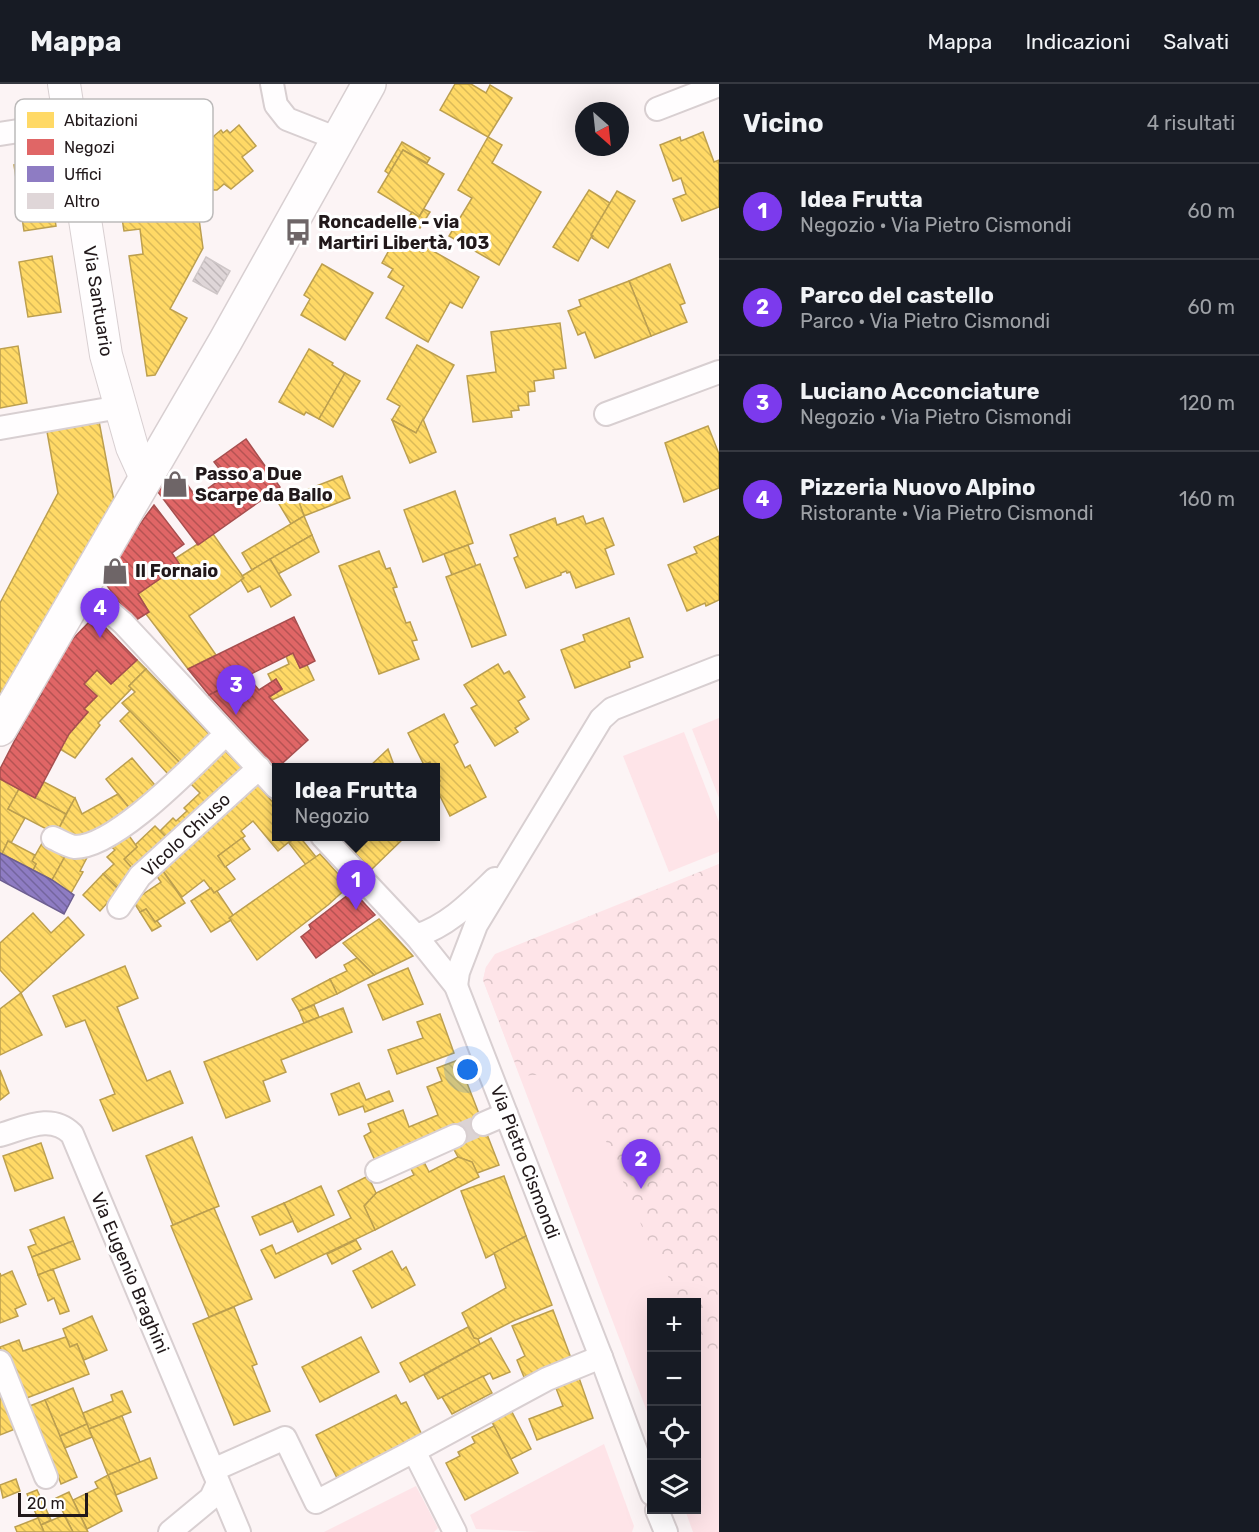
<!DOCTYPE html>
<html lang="it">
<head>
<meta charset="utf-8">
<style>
	:root { --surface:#171b24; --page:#242831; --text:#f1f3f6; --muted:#9ea1a6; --line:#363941; --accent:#7c3aed }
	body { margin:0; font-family:Rubik,sans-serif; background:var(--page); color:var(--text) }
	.controls { position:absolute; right:18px; bottom:18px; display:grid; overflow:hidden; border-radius:0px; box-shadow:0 6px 24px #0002 }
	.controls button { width:54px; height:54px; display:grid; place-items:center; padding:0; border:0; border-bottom:2px solid var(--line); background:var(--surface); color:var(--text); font:30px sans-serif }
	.compass { position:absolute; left:575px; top:18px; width:54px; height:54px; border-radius:50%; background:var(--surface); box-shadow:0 6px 24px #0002; rotate:153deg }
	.scale { position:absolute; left:18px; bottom:15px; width:70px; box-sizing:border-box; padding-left:6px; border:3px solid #21181a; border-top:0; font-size:16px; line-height:21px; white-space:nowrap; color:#21181a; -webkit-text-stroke:4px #fff; paint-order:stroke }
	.you { position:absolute; left:468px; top:986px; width:21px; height:21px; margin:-15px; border:4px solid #fff; border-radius:50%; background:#1a73e8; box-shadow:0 0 0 9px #1a73e833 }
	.badge { display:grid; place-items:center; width:39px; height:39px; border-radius:50%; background:var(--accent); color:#fff; font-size:20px; font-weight:700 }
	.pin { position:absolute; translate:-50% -50px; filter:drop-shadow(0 2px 3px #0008) }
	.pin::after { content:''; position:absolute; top:32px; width:21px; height:18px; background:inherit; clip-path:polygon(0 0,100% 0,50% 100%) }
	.popup { position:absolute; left:272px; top:679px; width:168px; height:78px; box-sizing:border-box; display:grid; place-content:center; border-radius:0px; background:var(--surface); filter:drop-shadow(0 2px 4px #0005); font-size:20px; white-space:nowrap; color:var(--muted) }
	.popup b { font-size:22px; color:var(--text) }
	.popup::after { content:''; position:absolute; left:50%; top:100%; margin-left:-12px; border:12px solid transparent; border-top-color:var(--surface) }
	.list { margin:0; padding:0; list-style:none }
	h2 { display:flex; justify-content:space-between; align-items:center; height:78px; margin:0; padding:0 24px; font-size:26px }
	h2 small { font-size:20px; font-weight:400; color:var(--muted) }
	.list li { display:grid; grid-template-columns:39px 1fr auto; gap:18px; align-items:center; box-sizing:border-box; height:96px; padding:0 24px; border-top:2px solid var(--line) }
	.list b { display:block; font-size:22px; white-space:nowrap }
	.list p { margin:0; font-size:20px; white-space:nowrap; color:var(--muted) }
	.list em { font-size:20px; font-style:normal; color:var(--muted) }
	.icon { flex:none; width:33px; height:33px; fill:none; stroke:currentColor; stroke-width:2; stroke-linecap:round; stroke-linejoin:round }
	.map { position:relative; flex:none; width:719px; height:1448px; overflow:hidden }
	header { display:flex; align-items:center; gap:36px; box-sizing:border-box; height:84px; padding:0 30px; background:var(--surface); border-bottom:2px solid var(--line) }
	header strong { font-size:28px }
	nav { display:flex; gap:33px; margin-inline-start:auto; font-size:21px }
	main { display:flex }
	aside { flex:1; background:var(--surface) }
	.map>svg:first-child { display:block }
	.green { fill:#fee4e8 }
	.forest { fill:url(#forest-crowns) }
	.homes { fill:url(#homes-back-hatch); stroke:#bc9f4f; stroke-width:1.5 }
	.shops { fill:url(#shops-back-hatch); stroke:#a74f4f; stroke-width:1.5 }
	.offices { fill:url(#offices-back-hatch); stroke:#6d5e90; stroke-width:1.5 }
	.building { fill:url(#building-back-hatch); stroke:#cec6c7; stroke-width:1.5 }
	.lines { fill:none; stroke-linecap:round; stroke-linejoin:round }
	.street-tunnel { stroke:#dbd3d4; stroke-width:22; stroke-dasharray:22 11; stroke-linecap:butt }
	.street-casing { stroke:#d8cfd1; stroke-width:26 }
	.secondary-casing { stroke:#d8cfd1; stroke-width:34 }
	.primary-casing { stroke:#d8cfd1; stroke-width:36 }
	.street { stroke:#fffdfe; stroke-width:22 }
	.secondary { stroke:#fffdfe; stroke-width:32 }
	.primary { stroke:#fffdfe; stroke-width:33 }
	.labels { text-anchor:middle; stroke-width:6; stroke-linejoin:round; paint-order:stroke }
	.poi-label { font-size:18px; font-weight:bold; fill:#21181a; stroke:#fff; text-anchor:start }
	.street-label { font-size:18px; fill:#21181a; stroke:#fff }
	.key { fill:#fff; stroke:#bcbaba; stroke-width:1.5 }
	.key-label { font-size:16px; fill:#21181a }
</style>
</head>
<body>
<header>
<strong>Mappa</strong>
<nav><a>Mappa</a><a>Indicazioni</a><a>Salvati</a></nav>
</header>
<main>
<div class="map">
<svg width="719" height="1448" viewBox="0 0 719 1448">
	<defs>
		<pattern id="forest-crowns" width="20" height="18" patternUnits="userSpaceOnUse" patternTransform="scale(1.5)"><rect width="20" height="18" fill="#fee4e8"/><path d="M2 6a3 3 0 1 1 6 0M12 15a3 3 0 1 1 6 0" fill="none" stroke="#d9c3c6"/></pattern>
		<pattern id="homes-back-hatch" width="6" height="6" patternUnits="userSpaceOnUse" patternTransform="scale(1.5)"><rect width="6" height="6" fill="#ffd966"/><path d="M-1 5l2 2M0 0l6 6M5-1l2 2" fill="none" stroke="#daba58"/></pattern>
		<pattern id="shops-back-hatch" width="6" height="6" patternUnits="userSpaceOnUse" patternTransform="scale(1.5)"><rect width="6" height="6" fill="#e06666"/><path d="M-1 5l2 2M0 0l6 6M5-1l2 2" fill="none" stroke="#b55353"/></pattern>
		<pattern id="offices-back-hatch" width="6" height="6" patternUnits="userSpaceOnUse" patternTransform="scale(1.5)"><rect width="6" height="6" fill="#8e7cc3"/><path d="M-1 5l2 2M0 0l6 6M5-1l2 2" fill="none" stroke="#74659e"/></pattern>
		<pattern id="building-back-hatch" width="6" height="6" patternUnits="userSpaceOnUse" patternTransform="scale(1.5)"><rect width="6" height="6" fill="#dfd6d8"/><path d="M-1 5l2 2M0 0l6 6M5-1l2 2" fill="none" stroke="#bfb7b9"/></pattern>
	</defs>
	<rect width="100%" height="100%" fill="#fcf4f5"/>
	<g class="green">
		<path d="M719 634V714L692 645Z"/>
		<path d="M684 648 719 738V768L669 788 623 672Z"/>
		<path d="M719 780V1448H693L685 1426H696V1218H652L651 1338 483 896 486 883Z"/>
		<path d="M604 1360 634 1442 632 1448H539L476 1445 470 1431Z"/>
		<path d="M416 1402 438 1444 434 1448H324Z"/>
	</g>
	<path class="forest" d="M719 780V1291L697 1240 696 1218H677L675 1216 664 1178 648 1157 593 1026 550 992 535 991 520 992 483 896 486 883 495 870Z"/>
	<g class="homes">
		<path d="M455 0H471L486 9 490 1 512 14 488 53 440 26Z"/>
		<path d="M239 41 256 62 242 73 253 87 231 105 224 100 217 106H213L208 100 209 94 200 84 206 80 198 70 204 66 201 63 221 46 223 49 227 46 230 49Z"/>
		<path d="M703 48 714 78 719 76V123L682 137 673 115 686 110 681 94 673 97 660 61 680 53 681 57Z"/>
		<path d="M488 53 502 61 492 79 541 108 499 181 449 152 472 114 458 106Z"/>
		<path d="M172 55 181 115 196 113 203 164 170 225 187 234 155 291 147 292 129 172 143 170 140 145 124 147 111 64Z"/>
		<path d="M402 58 430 74 427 79 403 66 389 90 385 87Z"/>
		<path d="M403 66 444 90 419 133 378 108Z"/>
		<path d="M46 77 56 142 24 147 14 81Z"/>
		<path d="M589 106 610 119 578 177 553 163Z"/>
		<path d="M617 107 635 117 608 164 592 154 593 152 591 151Z"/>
		<path d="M424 125 430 128 420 144 407 136 412 128 419 133Z"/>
		<path d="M394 157 406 164 408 160 423 168 426 163 479 193 462 224 450 218 428 258 386 234 404 202 388 193 393 185 382 179Z"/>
		<path d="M52 172 61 228 28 233 19 178Z"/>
		<path d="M322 180 373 209 345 256 301 231 310 215 304 211Z"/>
		<path d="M670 180 685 219 680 221 687 238 651 252 629 197Z"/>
		<path d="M629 197 651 252 595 274 585 248 578 251 568 227 581 222 579 216Z"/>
		<path d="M560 239 566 284 553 286 554 294 534 297 535 307 528 308 529 321 518 322 519 326 511 327 512 333 473 338 467 292 496 288 491 248Z"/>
		<path d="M417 261 454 281 416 349 392 336 400 322 387 315Z"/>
		<path d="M18 262 27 319 0 324V265Z"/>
		<path d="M309 265 333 279 332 281 345 289 319 335 306 328 304 331 279 318Z"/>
		<path d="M345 289 360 297 333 343 319 335Z"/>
		<path d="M98 332 114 417 0 629V519L58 409 46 342Z"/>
		<path d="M423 335 436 368 410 379 392 336 416 349Z"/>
		<path d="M708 342 719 370V404L684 418 665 359Z"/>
		<path d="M342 392 350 414 304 432 296 410Z"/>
		<path d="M455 407 473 459 423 478 404 426Z"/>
		<path d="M296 410 304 432 291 440 279 420Z"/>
		<path d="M304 432 312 451 252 486 242 469Z"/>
		<path d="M583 432 586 440 603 434 614 461 605 465 614 490 576 504 570 488 567 489 566 487 561 489V491L526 504 514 474 518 472 510 451 555 434 557 441Z"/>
		<path d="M213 450 244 494 189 532 216 571 188 585 146 530 149 528 138 510 180 481 176 474Z"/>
		<path d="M312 451 319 468 278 490 270 475Z"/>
		<path d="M719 452V516L706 522 705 519 687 527 668 481 697 469 694 463Z"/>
		<path d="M468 461 476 482 452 491 444 470Z"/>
		<path d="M379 467 386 485 390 484 397 503 393 504 406 539 410 538 417 556 412 557 419 575 379 590 339 482Z"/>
		<path d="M270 475 291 511 271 523 260 502 248 508 241 496 244 494 242 492Z"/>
		<path d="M480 480 506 551 472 563 446 493Z"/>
		<path d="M629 534 643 573 629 578 630 583 575 604 561 566 585 557 583 551Z"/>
		<path d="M293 569 300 584 307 581 314 596 272 616 269 613 282 605 276 595 272 598 268 590 289 580 286 572Z"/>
		<path d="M137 576 146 585 129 602 132 604 98 639 100 641 75 674 60 665 69 650 88 628 84 625 97 612 84 600 97 586 111 600Z"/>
		<path d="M498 580 504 590 509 587 525 613 518 617 529 635 515 644 518 648 495 662 471 624 477 621 464 601Z"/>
		<path d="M146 585 209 650 180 679 122 619 135 608 129 602Z"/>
		<path d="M130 627 180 679 168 690 120 637Z"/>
		<path d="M444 630 458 658 454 661 465 684 470 681 486 713 450 732 436 704V699L440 697 436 689V684H433L430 678 424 681 408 649Z"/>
		<path d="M222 664 245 687 170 758 160 747 173 734 176 737 187 727 184 724 200 709 188 697Z"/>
		<path d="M388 665 395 684H368Z"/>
		<path d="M132 674 159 706 134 730 106 695Z"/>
		<path d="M252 694 276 722V752H296L278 767 253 737 241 747 245 752 218 772 235 795 214 809 204 796 182 813 158 780Z"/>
		<path d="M0 695 19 705 8 725 25 734 11 759 8 757 2 770 0 769Z"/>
		<path d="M44 698 75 714 66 730 35 714Z"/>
		<path d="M19 705 66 730 56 750 8 725Z"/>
		<path d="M118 710 134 730 77 758 56 750 75 714 82 730Z"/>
		<path d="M155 742 172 759 137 790 124 775 137 763 135 761Z"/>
		<path d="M125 746 137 763 124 775 137 790 122 808 103 790 114 780 107 773 115 766 105 757Z"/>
		<path d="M296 752H299L316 773 306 781 289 759Z"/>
		<path d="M347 752H406L371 786 343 756Z"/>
		<path d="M45 754 68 767 52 796 33 786 36 780 32 777Z"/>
		<path d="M242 754 250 765 225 783 218 772Z"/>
		<path d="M8 757 35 771 32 777 36 780 33 786 2 770Z"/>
		<path d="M91 766 80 787 83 788 71 809 52 796 68 767Z"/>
		<path d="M320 770 349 802 328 821 257 876 229 834Z"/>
		<path d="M158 780 185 819 155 838 146 825 140 828 133 817 161 798 152 785Z"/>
		<path d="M103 790 119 806 100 827 83 811Z"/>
		<path d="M211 804 214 809 217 807 233 831 229 834 231 836 211 848 191 817Z"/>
		<path d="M146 825 155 838 157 837 161 842 152 847 140 828Z"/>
		<path d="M33 829 51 849 68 833 84 851 21 909 0 886V859Z"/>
		<path d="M379 835 413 872 374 891 343 859Z"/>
		<path d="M357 874 374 891 337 910 330 895 347 887 344 881Z"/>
		<path d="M125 882 138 914 117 923 147 997 170 987 183 1019 113 1047 100 1016 115 1010 85 936 66 943 53 912Z"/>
		<path d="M408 884 423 920 383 936 368 901Z"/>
		<path d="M330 895 337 910 299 927 292 915Z"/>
		<path d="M21 909 42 951 0 971V925Z"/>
		<path d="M314 921 319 933 304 939 299 927Z"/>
		<path d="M343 924 352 948 281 976 286 988 263 997 270 1017 226 1034 204 978Z"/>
		<path d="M440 930 454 969 397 990 388 966 423 954 417 938Z"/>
		<path d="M458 976 499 1081 477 1089 472 1078 458 1073 452 1062 377 1081 364 1052 371 1048 368 1040 403 1026 409 1043 438 1031 427 1003 442 997 437 984Z"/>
		<path d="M0 986 9 1009 0 1016Z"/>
		<path d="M359 999 366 1016 389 1007 393 1017 365 1028 363 1022 339 1031 331 1010Z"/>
		<path d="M192 1053 219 1122 173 1141 146 1072Z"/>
		<path d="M41 1059 53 1094 15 1107 3 1072Z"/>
		<path d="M421 1072 429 1088 458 1073 472 1078 479 1093 375 1146 364 1122 376 1109 414 1091 408 1079Z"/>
		<path d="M368 1092 376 1109 364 1122 375 1146 275 1194 261 1166 272 1161 276 1170 351 1134 338 1107Z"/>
		<path d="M504 1092 526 1152 486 1174 461 1107Z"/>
		<path d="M321 1102 334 1131 298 1148 284 1119Z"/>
		<path d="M284 1119 293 1137 260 1151 252 1133Z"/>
		<path d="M214 1124 252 1215 209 1233 171 1142Z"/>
		<path d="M64 1133 73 1157 32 1173 28 1163 36 1160 30 1146Z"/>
		<path d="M526 1152 552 1221 513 1237 478 1255 474 1254 462 1229 506 1204 494 1169Z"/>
		<path d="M356 1156 361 1165 332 1180 327 1170Z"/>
		<path d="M73 1157 80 1175 38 1191 32 1173Z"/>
		<path d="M392 1167 402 1186 406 1183 415 1201 372 1224 353 1187Z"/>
		<path d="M53 1185 69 1227 60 1230 54 1214 48 1217 38 1191Z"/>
		<path d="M12 1187 26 1220 15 1225 18 1232 0 1239V1189L1 1192Z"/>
		<path d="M234 1223 257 1280 252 1282 270 1327 234 1341 193 1240Z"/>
		<path d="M553 1226 571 1274 524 1293 517 1276 525 1272 512 1242Z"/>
		<path d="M92 1232 107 1266 84 1276 77 1260 70 1263 63 1245Z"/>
		<path d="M468 1243 474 1254 478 1255 480 1260 410 1298 400 1279Z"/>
		<path d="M66 1253 70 1263 77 1260 89 1290 19 1317 0 1263 19 1256 23 1267Z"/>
		<path d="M361 1253 379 1288 320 1318 302 1283Z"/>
		<path d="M491 1254 510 1288 493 1295 490 1289 438 1315 424 1291Z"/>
		<path d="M0 1289 20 1343 0 1351Z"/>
		<path d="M578 1291 593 1334 537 1356 529 1335 563 1322 554 1299Z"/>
		<path d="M483 1292 492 1309 452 1330 442 1313Z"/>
		<path d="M73 1304 87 1340 60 1352 45 1316Z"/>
		<path d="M122 1307 131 1328 89 1345 83 1329 113 1317 111 1311Z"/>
		<path d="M396 1311 401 1320 406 1318 423 1353 338 1396 316 1351Z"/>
		<path d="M45 1316 77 1393 61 1400 57 1389 49 1392 22 1325Z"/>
		<path d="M511 1326 531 1365 511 1375 491 1336Z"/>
		<path d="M122 1332 140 1378 108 1391 89 1345Z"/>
		<path d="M87 1340 92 1353 65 1364 60 1352Z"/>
		<path d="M494 1342 518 1389 465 1416 446 1379 460 1372 458 1368 475 1359 472 1353Z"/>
		<path d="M150 1374 157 1394 116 1411 108 1391Z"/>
		<path d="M108 1391 122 1427 87 1445 73 1416 98 1404 95 1398Z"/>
		<path d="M16 1395 20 1407 3 1414 0 1401Z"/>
		<path d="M37 1406 51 1436 41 1441 27 1410Z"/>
		<path d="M69 1408 88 1448H73L56 1414Z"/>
		<path d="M64 1431 73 1448H44L41 1441Z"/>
		<path d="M38 1434 44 1448H17L15 1443Z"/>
	</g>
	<g class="shops">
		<path d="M246 355 280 403 198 461 158 408 172 389H179L196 413 225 392 214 378Z"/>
		<path d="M154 421 184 460 172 469 180 481 138 510 149 528 133 538 101 493Z"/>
		<path d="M294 533 315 577 307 581 300 584 293 569 209 611 188 585Z"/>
		<path d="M92 535 105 543 137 576 111 600 97 586 84 600 97 612 84 625 88 628 69 650 35 714 0 695V685L32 623 42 610 34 605 67 561Z"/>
		<path d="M247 592 259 606 276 595 282 605 269 613 308 656 276 685 209 611Z"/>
		<path d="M353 807 375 831 316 874 301 853 311 845 309 841Z"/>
	</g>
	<path class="offices" d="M0 769 52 796 74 811 64 830 0 796Z"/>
	<path class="building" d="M206 173 230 187 217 210 193 197Z"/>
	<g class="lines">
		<path class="street-tunnel" d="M455 1052 483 1040"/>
		<defs>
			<g id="street">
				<path d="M272 0 276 21 287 35 338 55"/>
				<path d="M657 25 719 1"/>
				<path d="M0 50 70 39"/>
				<path d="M606 330 719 288"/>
				<path d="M0 344 120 323"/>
				<path d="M73 519C100 516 104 523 123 539L276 703"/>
				<path d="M322 752 416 852 456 902 601 1273 652 1410"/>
				<path d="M53 754C60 757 68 762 75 763 117 763 195 679 226 650"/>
				<path d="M119 823 140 792 259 684"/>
				<path d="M416 852C448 842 471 818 495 795"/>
				<path d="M456 902 458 888 476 841 601 635 612 625 719 583"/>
				<path d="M483 1040 506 1030"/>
				<path d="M0 1051C25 1044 51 1029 72 1050L239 1448"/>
				<path d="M377 1087 455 1052"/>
				<path d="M0 1278 46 1393"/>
				<path d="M414 1367 547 1295 601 1273"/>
				<path d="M213 1386 285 1354 316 1418 414 1367 455 1448"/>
				<path d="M657 1426 666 1448"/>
				<path d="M170 1448 211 1414 218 1399"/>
			</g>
			<path id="secondary" d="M64 0 106 271 132 363 146 394"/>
			<path id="primary" d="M0 645 226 256 369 0"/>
		</defs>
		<use href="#street" class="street-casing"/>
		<use href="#secondary" class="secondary-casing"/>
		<use href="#primary" class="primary-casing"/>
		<use href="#street" class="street"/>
		<use href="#secondary" class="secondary"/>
		<use href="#primary" class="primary"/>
	</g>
	<defs>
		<symbol id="bus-bare" viewBox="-9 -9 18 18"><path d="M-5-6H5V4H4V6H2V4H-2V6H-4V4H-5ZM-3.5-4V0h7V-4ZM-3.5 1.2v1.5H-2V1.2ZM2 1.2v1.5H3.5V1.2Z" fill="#6e6567" stroke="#fff" stroke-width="2.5" paint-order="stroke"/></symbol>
		<symbol id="shop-bare" viewBox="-9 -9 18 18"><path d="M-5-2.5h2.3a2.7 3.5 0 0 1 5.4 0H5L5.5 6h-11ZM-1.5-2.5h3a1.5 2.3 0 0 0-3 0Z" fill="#6e6567" stroke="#fff" stroke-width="2.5" paint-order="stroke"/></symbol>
	</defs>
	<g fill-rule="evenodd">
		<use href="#bus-bare" x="279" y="129" width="38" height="38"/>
		<use href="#shop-bare" x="156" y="381" width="38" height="38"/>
		<use href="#shop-bare" x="96" y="468" width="38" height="38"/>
	</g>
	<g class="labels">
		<g class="poi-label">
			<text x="318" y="144">Roncadelle - via<tspan x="318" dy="21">Martiri Libertà, 103</tspan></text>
			<text x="195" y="396">Passo a Due<tspan x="195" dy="21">Scarpe da Ballo</tspan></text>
			<text x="135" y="493">Il Fornaio</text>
		</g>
		<g class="street-label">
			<text transform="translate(98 217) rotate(81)" y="6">Via Santuario</text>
			<text transform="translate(186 751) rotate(-43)" y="6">Vicolo Chiuso</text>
			<text transform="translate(525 1078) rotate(69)" y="6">Via Pietro Cismondi</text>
			<text transform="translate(130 1189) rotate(67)" y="6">Via Eugenio Braghini</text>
		</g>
	</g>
	<rect x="15" y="15" width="198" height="123" rx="9" class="key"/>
	<rect x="27" y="28" width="27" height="16" fill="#ffd966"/>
	<rect x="27" y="55" width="27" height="16" fill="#e06666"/>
	<rect x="27" y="82" width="27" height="16" fill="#8e7cc3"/>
	<rect x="27" y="109" width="27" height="16" fill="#dfd6d8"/>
	<g class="key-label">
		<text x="64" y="42">Abitazioni</text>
		<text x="64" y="69">Negozi</text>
		<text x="64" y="96">Uffici</text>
		<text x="64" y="123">Altro</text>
	</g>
</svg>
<div class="controls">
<button>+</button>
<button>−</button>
<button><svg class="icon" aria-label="locate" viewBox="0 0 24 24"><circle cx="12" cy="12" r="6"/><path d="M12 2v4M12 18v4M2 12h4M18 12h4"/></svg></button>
<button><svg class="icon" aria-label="layers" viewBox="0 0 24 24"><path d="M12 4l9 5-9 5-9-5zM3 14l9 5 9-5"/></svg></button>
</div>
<svg class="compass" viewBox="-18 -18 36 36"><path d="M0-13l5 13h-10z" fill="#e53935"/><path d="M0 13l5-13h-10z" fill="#9ea1a6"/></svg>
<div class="scale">20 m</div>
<div class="you"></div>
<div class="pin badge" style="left:356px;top:826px">1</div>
<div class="popup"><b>Idea Frutta</b>Negozio</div>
<div class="pin badge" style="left:641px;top:1105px">2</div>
<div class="pin badge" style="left:236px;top:631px">3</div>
<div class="pin badge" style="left:100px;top:554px">4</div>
</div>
<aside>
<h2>Vicino<small>4 risultati</small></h2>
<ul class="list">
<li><span class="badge">1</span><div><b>Idea Frutta</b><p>Negozio · Via Pietro Cismondi</p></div><em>60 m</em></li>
<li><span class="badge">2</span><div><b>Parco del castello</b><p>Parco · Via Pietro Cismondi</p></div><em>60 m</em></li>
<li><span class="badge">3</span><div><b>Luciano Acconciature</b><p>Negozio · Via Pietro Cismondi</p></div><em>120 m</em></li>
<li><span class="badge">4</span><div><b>Pizzeria Nuovo Alpino</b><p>Ristorante · Via Pietro Cismondi</p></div><em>160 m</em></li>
</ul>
</aside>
</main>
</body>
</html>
